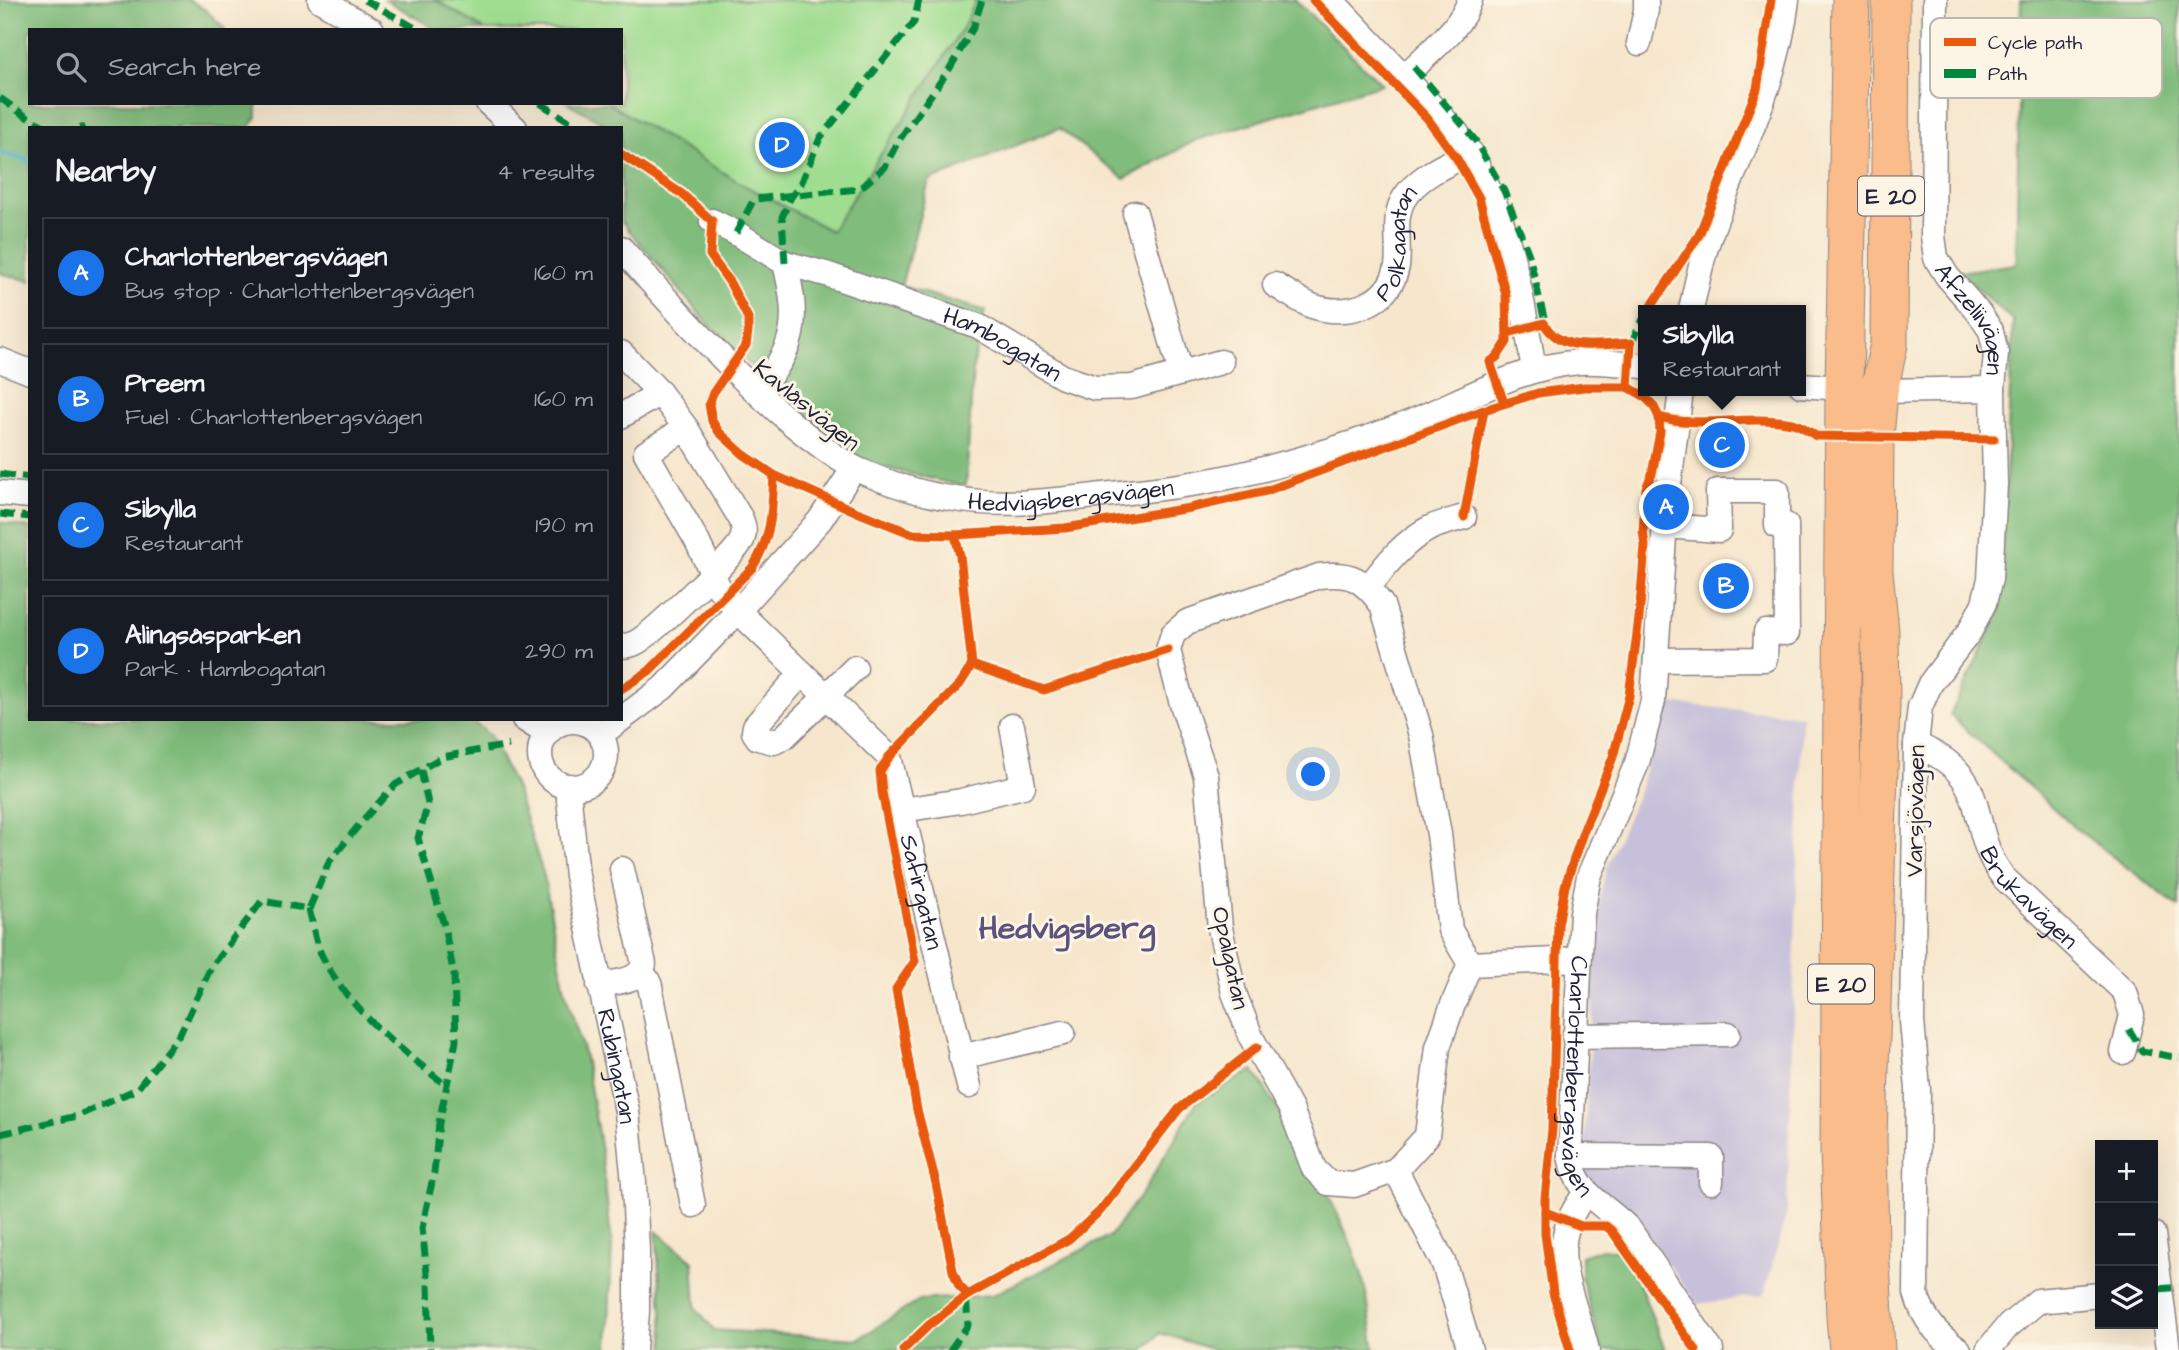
<!DOCTYPE html>
<html lang="en">
<head>
<meta charset="utf-8">
<style>
	:root { --surface:#171b24; --page:#242831; --text:#f1f3f6; --muted:#9ea1a6; --line:#363941; --accent:#1a73e8 }
	body { margin:0; font-family:"Architects Daughter",sans-serif; background:var(--page); color:var(--text) }
	.controls { position:absolute; right:21px; bottom:21px; display:grid; overflow:hidden; border-radius:0px; box-shadow:0 7px 28px #0002 }
	.controls button { width:63px; height:63px; display:grid; place-items:center; padding:0; border:0; border-bottom:2px solid var(--line); background:var(--surface); color:var(--text); font:35px sans-serif }
	.you { position:absolute; left:1314px; top:775px; width:24px; height:24px; margin:-18px; border:5px solid #fff; border-radius:50%; background:#1a73e8; box-shadow:0 0 0 10px #1a73e833 }
	.badge { display:grid; place-items:center; width:46px; height:46px; border-radius:50%; background:var(--accent); color:#fff; font-size:23px; font-weight:700 }
	.pin { position:absolute; translate:-50% -50%; border:4px solid #fff; box-shadow:0 2px 7px #0006 }
	.popup { position:absolute; left:1638px; top:305px; width:168px; height:91px; box-sizing:border-box; display:grid; place-content:center; border-radius:0px; background:var(--surface); filter:drop-shadow(0 2px 5px #0005); font-size:23px; white-space:nowrap; color:var(--muted) }
	.popup b { font-size:26px; color:var(--text) }
	.popup::after { content:''; position:absolute; left:50%; top:100%; margin-left:-14px; border:14px solid transparent; border-top-color:var(--surface) }
	.list { margin:0; padding:0; list-style:none }
	h2 { display:flex; justify-content:space-between; align-items:center; height:91px; margin:0; padding:0 28px; font-size:30px }
	h2 small { font-size:23px; font-weight:400; color:var(--muted) }
	.list li { display:grid; grid-template-columns:46px 1fr auto; gap:21px; align-items:center; box-sizing:border-box; height:112px; margin:0 14px 14px; padding:0 14px; border:2px solid var(--line); border-radius:0px }
	.list b { display:block; font-size:26px; white-space:nowrap }
	.list p { margin:0; font-size:23px; white-space:nowrap; color:var(--muted) }
	.list em { font-size:23px; font-style:normal; color:var(--muted) }
	.icon { flex:none; width:38px; height:38px; fill:none; stroke:currentColor; stroke-width:2; stroke-linecap:round; stroke-linejoin:round }
	.map { position:relative; flex:none; width:2179px; height:1350px; overflow:hidden }
	.search { position:absolute; background:var(--surface); box-shadow:0 7px 28px #0002; left:28px; top:28px; width:595px; height:77px; display:flex; align-items:center; gap:18px; box-sizing:border-box; padding:0 24px; border-radius:0px; color:var(--muted); font-size:26px }
	.panel { position:absolute; background:var(--surface); box-shadow:0 7px 28px #0002; left:28px; top:126px; width:595px; height:595px; border-radius:0px }
	.map>svg:first-child { display:block }
	.industrial { fill:#c6c0da }
	.green { fill:#a0dd91; stroke:#618066; stroke-width:2 }
	.forest { fill:#80bc7b; stroke:#516f5b; stroke-width:2 }
	.lines { fill:none; stroke-linecap:round; stroke-linejoin:round }
	.stream { stroke:#4bafca; stroke-width:5 }
	.minor-casing { stroke:#8c8484; stroke-width:27 }
	.highway-casing { stroke:#8c8484; stroke-width:39 }
	.minor { stroke:#fff; stroke-width:24 }
	.highway { stroke:#f9bc8a; stroke-width:37 }
	.quiet { stroke:#00873e; stroke-width:7; stroke-dasharray:14 7; stroke-linecap:butt }
	.cycleway-casing { stroke:#fcf5e5; stroke-width:13 }
	.cycleway { stroke:#e8590c; stroke-width:9 }
	.labels { text-anchor:middle; stroke-width:6; stroke-linejoin:round; paint-order:stroke }
	.shield { fill:#fcf5e5; stroke:#63616e; stroke-width:2 }
	.shield-label { font-size:23px; font-weight:bold; fill:#22223b }
	.street-label { font-size:24px; fill:#22223b; stroke:#fcf5e5 }
	.district-label { font-size:32px; font-weight:bold; fill:#5b527d; stroke:#fcf5e5 }
	.key { fill:#fcf5e5; stroke:#bbb6b2; stroke-width:2 }
	.key-label { font-size:19px; fill:#22223b }
</style>
</head>
<body>
<div class="map">
<svg width="2179" height="1350" viewBox="0 0 2179 1350">
	<rect width="100%" height="100%" fill="#fcf5e5"/>
	<filter id="ink" filterUnits="userSpaceOnUse"><feTurbulence type="fractalNoise" baseFrequency=".0143" numOctaves="2"/><feDisplacementMap in="SourceGraphic" scale="14" xChannelSelector="R" yChannelSelector="G"/><feConvolveMatrix kernelMatrix="1 2 1 2 8 2 1 2 1" color-interpolation-filters="sRGB"/></filter>
	<filter id="wash" filterUnits="userSpaceOnUse"><feTurbulence type="fractalNoise" baseFrequency=".00686" numOctaves="4" result="noise"/><feDisplacementMap in="SourceGraphic" scale="28" xChannelSelector="R" yChannelSelector="G"/><feGaussianBlur stdDeviation="1.57" result="paint"/><feColorMatrix in="noise" values="0 0 0 0 0 0 0 0 0 0 0 0 0 0 0 0 0 1.4 0 .05"/><feComposite in="paint" operator="in"/></filter>
	<g filter="url(#wash)">
		<rect width="100%" height="100%" fill="#f6e6cc"/>
		<path class="industrial" d="M1664 703 1802 715 1787 1211 1764 1295 1697 1304 1628 1208 1585 1180V1128L1593 1004V929L1607 866 1639 791Z"/>
		<path class="green" d="M436 0H976L977 2 963 28 831 232 747 187 608 103H621V30H485Z"/>
		<g class="forest">
			<path d="M0 0H190L207 11 226 30H30V103H257V117L249 128H30V281L0 273Z"/>
			<path d="M386 0H436L485 30H437Z"/>
			<path d="M976 0H1295L1382 84 1196 140 1124 179 1059 128 929 181 901 286 985 311 973 367 966 485 962 486 869 464 791 412 785 382 765 363 751 366 703 318 621 221V128H601L602 122 568 103H608L747 187 831 231 963 28Z"/>
			<path d="M2021 0H2179V907L2074 827 1950 715 2000 612 2013 321 1959 272 2016 264Z"/>
			<path d="M0 522 30 528V719H470L490 736 516 789 544 876 565 991 585 1057 601 1151 612 1245 608 1350H0Z"/>
			<path d="M1253 1070C1292 1130 1332 1192 1357 1260 1367 1287 1370 1321 1375 1350H1214L1160 1333 1144 1350H665L656 1231 693 1261 696 1308 714 1330 858 1339 920 1300 993 1295 1110 1236 1145 1189 1196 1103Z"/>
			<path d="M1602 1249 1619 1251 1635 1273 1665 1350H1601L1581 1275V1256Z"/>
		</g>
		<g class="lines">
			<path class="stream" d="M0 152 30 161"/>
		</g>
	</g>
	<g filter="url(#ink)">
		<g class="lines">
			<defs>
				<g id="minor">
					<path d="M320 0 372 30"/>
					<path d="M1331 0 1456 132C1507 202 1520 286 1534 370"/>
					<path id="s1" d="M1935 0 1933 236 1936 258 1947 276 1979 313 1991 331 1996 353 1993 389 1995 484 1990 579 1984 603 1970 631 1930 684 1920 707 1916 745 1912 1021 1918 1089 1916 1293C1923 1319 1937 1335 1959 1350"/>
					<path d="M1639 43 1646 10V0"/>
					<path d="M1405 77C1427 52 1459 32 1470 0"/>
					<path d="M488 103 515 128"/>
					<path d="M1135 213 1181 373"/>
					<path d="M712 221 736 233 785 263C799 321 797 347 757 392"/>
					<path d="M621 248C659 292 697 333 738 374 774 409 810 442 854 468"/>
					<path id="s2" d="M785 263 826 274 978 326 1063 377 1095 388 1132 387 1221 362"/>
					<path id="s3" d="M1275 285C1287 292 1300 301 1312 306 1347 318 1390 305 1397 266 1400 245 1393 221 1402 202 1414 178 1448 163 1471 153"/>
					<path d="M1691 310C1696 286 1701 261 1709 238 1737 156 1777 88 1787 0"/>
					<path id="s4" d="M621 353 660 393 686 428 646 453 697 541 719 588 738 611 889 757 969 1086"/>
					<path d="M0 360 30 372"/>
					<path d="M1801 385 1879 391 1993 389"/>
					<path id="s5" d="M1681 391 1666 507 1653 701 1637 763 1589 876 1582 913 1570 1156C1577 1195 1603 1203 1629 1229L1711 1350"/>
					<path d="M621 416 660 393"/>
					<path d="M0 493 30 496"/>
					<path d="M1369 587C1386 564 1405 540 1432 527 1442 523 1454 520 1464 517"/>
					<path d="M621 646C627 646 632 645 637 642 653 633 734 556 742 540 745 532 744 527 741 519L686 428"/>
					<path d="M1656 660 1765 659 1766 632 1787 633 1786 525 1777 526V491H1718L1719 530 1665 526"/>
					<path d="M802 673 755 726 754 732 758 738 774 742 784 737 855 668"/>
					<path d="M524 719 546 733"/>
					<circle cx="573" cy="754" r="33"/>
					<path id="s6" d="M600 735 663 688 738 611 820 520 854 468C887 483 920 494 955 499 1004 507 1054 501 1103 495 1136 491 1170 488 1203 482 1270 470 1337 450 1401 426 1460 403 1515 367 1580 362 1600 361 1623 364 1643 366"/>
					<path id="s7" d="M1916 745C1997 777 1963 825 2004 878L2125 992 2132 1015 2123 1052"/>
					<path id="s8" d="M570 786 569 799 577 876 627 1111 634 1183 637 1252V1311L634 1350"/>
					<path d="M902 810 961 801 1023 786 1012 726"/>
					<path d="M1470 964 1452 1007 1438 1047 1427 1136 1396 1170 1354 1185 1328 1183 1314 1169 1291 1109 1251 1037 1234 993 1220 928 1206 776 1182 704 1168 650 1173 634 1187 622 1319 576C1351 572 1363 579 1382 605L1421 735 1439 834 1450 930 1470 964 1578 959"/>
					<path d="M636 976 647 979 650 986 693 1205"/>
					<path d="M599 985C615 982 639 982 644 964L622 869"/>
					<path d="M1574 1036 1728 1034"/>
					<path d="M961 1057 1063 1033"/>
					<path d="M1570 1156 1711 1157V1182"/>
					<path d="M1396 1170 1444 1264 1470 1350"/>
					<path d="M1586 1193C1542 1247 1573 1292 1587 1350"/>
					<path d="M2153 1234 2168 1350"/>
					<path d="M1988 1350 2007 1327 2038 1301 2100 1295"/>
				</g>
				<g id="highway">
					<path d="M1848 1350 1845 1317 1839 1151 1844 390 1851 0"/>
					<path d="M1876 1350 1870 1248 1868 1138 1881 702 1880 631 1874 572 1875 437 1879 391 1889 344 1891 0"/>
				</g>
			</defs>
			<use href="#minor" class="minor-casing"/>
			<use href="#highway" class="highway-casing"/>
			<use href="#minor" class="minor"/>
			<use href="#highway" class="highway"/>
			<g class="quiet">
				<path d="M365 0 419 30"/>
				<path d="M1414 67 1475 140 1504 191 1529 255 1546 326"/>
				<path d="M0 98 30 119 48 128"/>
				<path d="M540 103 580 128"/>
				<path d="M79 128H85"/>
				<path d="M736 233 754 199 859 189 885 167 897 143 950 68 973 28 982 0"/>
				<path d="M785 263 782 217 791 197 801 184 820 138 914 22 919 0"/>
				<path d="M1631 343 1643 319"/>
				<path d="M0 474 30 478"/>
				<path d="M0 514 30 517"/>
				<path d="M421 770 428 804 418 838 444 925 454 975 456 1041 439 1123 434 1173 422 1228 428 1283 430 1350"/>
				<path d="M309 909C313 924 315 942 322 956 350 1012 401 1049 448 1087"/>
				<path d="M2129 1029 2142 1051 2179 1058"/>
				<path d="M0 1134 77 1116 137 1089 180 1034 211 967 262 901 309 909 329 862 363 820 395 785 442 757 509 745"/>
				<path d="M2158 1289 2179 1287"/>
				<path d="M950 1350 968 1325 966 1293"/>
			</g>
			<defs>
				<g id="cycleway">
					<path d="M1313 0 1427 118 1457 159 1479 198 1506 295 1507 342 1497 357 1490 362 1504 403"/>
					<path d="M621 154 682 194 712 221 710 255 730 283 748 318V331L746 345 713 393 709 404 712 421 719 432 743 454 774 475 857 512 913 534 955 535 1065 528 1190 508 1266 491 1484 410 1538 393 1584 387H1628L1644 396 1653 405 1659 417 1660 432 1652 474 1646 488 1643 531 1645 546 1639 618 1629 696 1613 757 1583 832 1565 886 1558 925 1552 1129 1545 1199V1234L1553 1293 1570 1350"/>
					<path d="M1649 310 1699 235 1757 89 1771 0"/>
					<path d="M1508 333 1544 323C1560 354 1601 344 1631 343L1628 387"/>
					<path d="M1659 417C1702 429 1748 414 1792 423 1801 424 1809 432 1816 436L1994 439"/>
					<path d="M1464 517 1484 410"/>
					<path d="M955 535 960 556 972 665 960 684 889 757 880 771 882 792 915 961 896 989 917 1110 936 1183 953 1271 959 1286 968 1295"/>
					<path d="M972 665 1044 690 1168 650"/>
					<path d="M621 689 649 671 752 568C772 537 772 511 774 475"/>
					<path d="M1545 1212 1581 1226H1606L1612 1231 1696 1350"/>
					<path d="M903 1350 929 1325 968 1295 1069 1239 1100 1211 1179 1109 1257 1047"/>
				</g>
			</defs>
			<use href="#cycleway" class="cycleway-casing"/>
			<use href="#cycleway" class="cycleway"/>
		</g>
	</g>
	<g class="labels">
		<g class="shield">
			<rect x="1858" y="176.5" width="66" height="39" rx="5"/>
			<rect x="1808" y="964.5" width="66" height="39" rx="5"/>
		</g>
		<g class="shield-label">
			<text x="1891" y="204">E 20</text>
			<text x="1841" y="992">E 20</text>
		</g>
		<g class="street-label">
			<text dy="8" stroke="none"><textPath href="#s3" startOffset="172">Polkagatan</textPath></text>
			<text dy="8" stroke="none"><textPath href="#s1" startOffset="331">Afzeliivägen</textPath></text>
			<text dy="8" stroke="none"><textPath href="#s2" startOffset="233">Hambogatan</textPath></text>
			<text transform="translate(807 405) rotate(39)" y="8">Kavlåsvägen</text>
			<text dy="8" stroke="none"><textPath href="#s6" startOffset="593">Hedvigsbergsvägen</textPath></text>
			<text transform="translate(1915 811) rotate(-89)" y="8">Varsjövägen</text>
			<text dy="8" stroke="none"><textPath href="#s4" startOffset="679">Safirgatan</textPath></text>
			<text dy="8" stroke="none"><textPath href="#s7" startOffset="198">Brukavägen</textPath></text>
			<text transform="translate(1231 958) rotate(78)" y="8">Opalgatan</text>
			<text dy="8" stroke="none"><textPath href="#s8" startOffset="285">Rubingatan</textPath></text>
			<text dy="8" stroke="none"><textPath href="#s5" startOffset="700">Charlottenbergsvägen</textPath></text>
		</g>
		<g class="district-label">
			<text x="1067" y="938">Hedvigsberg</text>
		</g>
	</g>
	<rect x="1930" y="18" width="232" height="80" rx="10" class="key"/>
	<rect x="1944" y="38" width="32" height="8" fill="#e8590c"/>
	<rect x="1944" y="69" width="32" height="9" fill="#00873e"/>
	<g class="key-label">
		<text x="1988" y="49">Cycle path</text>
		<text x="1988" y="80">Path</text>
	</g>
</svg>
<div class="controls">
<button>+</button>
<button>−</button>
<button><svg class="icon" aria-label="layers" viewBox="0 0 24 24"><path d="M12 4l9 5-9 5-9-5zM3 14l9 5 9-5"/></svg></button>
</div>
<div class="you"></div>
<div class="pin badge" style="left:1666px;top:507px">A</div>
<div class="pin badge" style="left:1726px;top:586px">B</div>
<div class="pin badge" style="left:1722px;top:445px">C</div>
<div class="popup"><b>Sibylla</b>Restaurant</div>
<div class="pin badge" style="left:782px;top:145px">D</div>
<div class="search"><svg class="icon" aria-label="search" viewBox="0 0 24 24"><circle cx="10" cy="10" r="6"/><path d="M15 15l6 6"/></svg>Search here</div>
<section class="panel">
<h2>Nearby<small>4 results</small></h2>
<ul class="list">
<li><span class="badge">A</span><div><b>Charlottenbergsvägen</b><p>Bus stop · Charlottenbergsvägen</p></div><em>160 m</em></li>
<li><span class="badge">B</span><div><b>Preem</b><p>Fuel · Charlottenbergsvägen</p></div><em>160 m</em></li>
<li><span class="badge">C</span><div><b>Sibylla</b><p>Restaurant</p></div><em>190 m</em></li>
<li><span class="badge">D</span><div><b>Alingsåsparken</b><p>Park · Hambogatan</p></div><em>290 m</em></li>
</ul>
</section>
</div>
</body>
</html>
